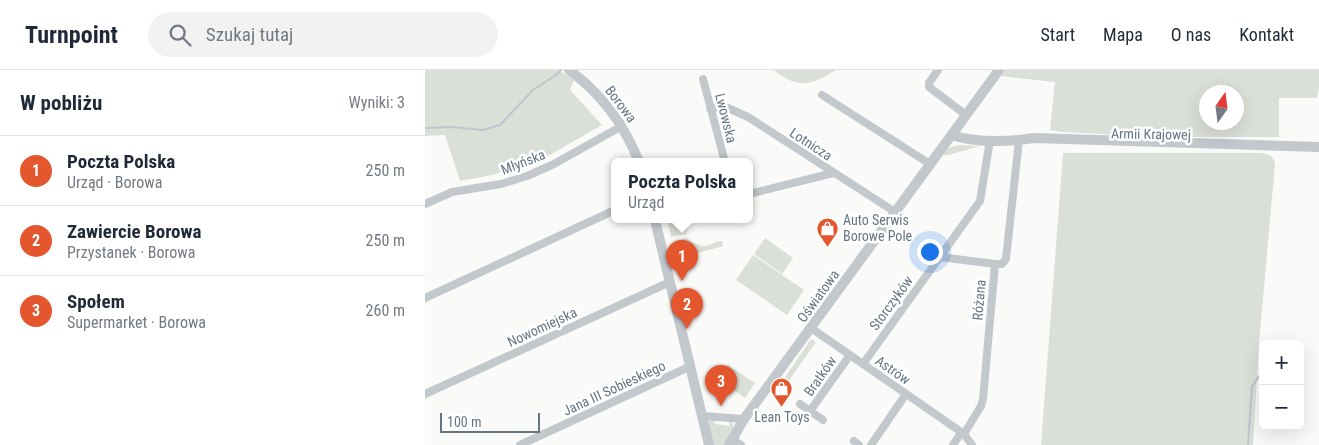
<!DOCTYPE html>
<html lang="pl">
<head>
<meta charset="utf-8">
<style>
	:root { --surface:#fff; --page:#f2f2f3; --text:#1f2937; --muted:#747a83; --line:#e0e1e3; --accent:#e4572e }
	body { margin:0; font-family:"Roboto Condensed",sans-serif; background:var(--page); color:var(--text) }
	.controls { position:absolute; right:15px; bottom:15px; display:grid; overflow:hidden; border-radius:8px; box-shadow:0 5px 20px #0002 }
	.controls button { width:45px; height:45px; display:grid; place-items:center; padding:0; border:0; border-bottom:1px solid var(--line); background:var(--surface); color:var(--text); font:25px sans-serif }
	.compass { position:absolute; left:774px; top:15px; width:45px; height:45px; border-radius:50%; background:var(--surface); box-shadow:0 5px 20px #0002; rotate:14deg }
	.scale { position:absolute; left:15px; bottom:12px; width:100px; box-sizing:border-box; padding-left:5px; border:2px solid #657683; border-top:0; font-size:14px; line-height:18px; white-space:nowrap; color:#657683; -webkit-text-stroke:4px #fff; paint-order:stroke }
	.you { position:absolute; left:504px; top:181px; width:18px; height:18px; margin:-12px; border:4px solid #fff; border-radius:50%; background:#1a73e8; box-shadow:0 0 0 8px #1a73e833 }
	.badge { display:grid; place-items:center; width:32px; height:32px; border-radius:50%; background:var(--accent); color:#fff; font-size:16px; font-weight:700 }
	.pin { position:absolute; translate:-50% -41px; filter:drop-shadow(0 1px 2px #0008) }
	.pin::after { content:''; position:absolute; top:26px; width:18px; height:15px; background:inherit; clip-path:polygon(0 0,100% 0,50% 100%) }
	.popup { position:absolute; left:186px; top:88px; width:142px; height:65px; box-sizing:border-box; display:grid; place-content:center; border-radius:8px; background:var(--surface); filter:drop-shadow(0 1px 4px #0005); font-size:16px; white-space:nowrap; color:var(--muted) }
	.popup b { font-size:19px; color:var(--text) }
	.popup::after { content:''; position:absolute; left:50%; top:100%; margin-left:-10px; border:10px solid transparent; border-top-color:var(--surface) }
	.list { margin:0; padding:0; list-style:none }
	h2 { display:flex; justify-content:space-between; align-items:center; height:65px; margin:0; padding:0 20px; font-size:21px }
	h2 small { font-size:16px; font-weight:400; color:var(--muted) }
	.list li { display:grid; grid-template-columns:32px 1fr auto; gap:15px; align-items:center; box-sizing:border-box; height:70px; padding:0 20px; border-top:1px solid var(--line) }
	.list b { display:block; font-size:19px; white-space:nowrap }
	.list p { margin:0; font-size:16px; white-space:nowrap; color:var(--muted) }
	.list em { font-size:16px; font-style:normal; color:var(--muted) }
	.icon { flex:none; width:28px; height:28px; fill:none; stroke:currentColor; stroke-width:2; stroke-linecap:round; stroke-linejoin:round }
	.map { position:relative; flex:none; width:894px; height:375px; overflow:hidden }
	header { display:flex; align-items:center; gap:30px; box-sizing:border-box; height:70px; padding:0 25px; background:var(--surface); border-bottom:1px solid var(--line) }
	header strong { font-size:24px }
	nav { display:flex; gap:28px; margin-inline-start:auto; font-size:18px }
	.search { width:350px; height:45px; background:var(--page); display:flex; align-items:center; gap:12px; box-sizing:border-box; padding:0 18px; border-radius:28px; color:var(--muted); font-size:19px }
	main { display:flex }
	aside { flex:1; background:var(--surface) }
	.map>svg:first-child { display:block }
	.green { fill:#dadfd7; fill-rule:evenodd }
	.lines { fill:none; stroke-linecap:round; stroke-linejoin:round }
	.stream { stroke:#bbc7cb; stroke-width:2 }
	.minor { stroke:#c3c8cc; stroke-width:8 }
	.tertiary { stroke:#c3c8cc; stroke-width:10 }
	.labels { text-anchor:middle; stroke-width:5; stroke-linejoin:round; paint-order:stroke }
	.street-label { font-size:14px; fill:#657683; stroke:#fff }
	.poi-label { font-size:14px; fill:#657683; stroke:#fff; text-anchor:start }
</style>
</head>
<body>
<header>
<strong>Turnpoint</strong>
<div class="search"><svg class="icon" aria-label="search" viewBox="0 0 24 24"><circle cx="10" cy="10" r="6"/><path d="M15 15l6 6"/></svg>Szukaj tutaj</div>
<nav><a>Start</a><a>Mapa</a><a>O nas</a><a>Kontakt</a></nav>
</header>
<main>
<aside>
<h2>W pobliżu<small>Wyniki: 3</small></h2>
<ul class="list">
<li><span class="badge">1</span><div><b>Poczta Polska</b><p>Urząd · Borowa</p></div><em>250 m</em></li>
<li><span class="badge">2</span><div><b>Zawiercie Borowa</b><p>Przystanek · Borowa</p></div><em>250 m</em></li>
<li><span class="badge">3</span><div><b>Społem</b><p>Supermarket · Borowa</p></div><em>260 m</em></li>
</ul>
</aside>
<div class="map">
<svg width="894" height="375" viewBox="0 0 894 375">
	<rect width="100%" height="100%" fill="#fafaf8"/>
	<g class="green">
		<path d="M0 0H134L149 10 145 20 177 55 123 86 67 105 35 111 20 65 0 66Z"/>
		<path d="M349 0H411C387 15 373 20 349 0Z"/>
		<path d="M580 0H894V17L892 28H854V67H738L637 62 625 60 630 12 576 6ZM782 22H812V52H782Z"/>
		<path d="M535 75 555 76 520 86 518 82 526 77Z"/>
		<path d="M638 83H835C843 84 848 85 850 94L834 273 828 375H616Z"/>
		<path d="M242 150H265L261 164 246 167Z"/>
		<path d="M262 168C268 173 277 178 285 175 291 173 291 171 297 171L298 176 252 189 248 171Z"/>
		<path d="M340 168 368 188 357 204 329 184Z"/>
		<path d="M328 185 379 220 362 245 311 210Z"/>
		<path d="M386 269 391 272 358 319 354 316Z"/>
		<path d="M303 295 330 313 320 328 293 309Z"/>
		<path d="M288 349 290 354 305 356 303 351 308 353V359L300 375H288L282 353 285 350Z"/>
	</g>
	<g class="lines">
		<g class="stream">
			<path d="M0 58 27 57 58 60 75 55 108 20 131 5 136 0"/>
			<path d="M823 375 827 317 836 303"/>
		</g>
		<g class="minor">
			<path d="M513 0 504 13V17L541 45"/>
			<path d="M278 9 300 92"/>
			<path d="M397 25 505 94"/>
			<path d="M285 38H303L323 47 470 142"/>
			<path d="M324 124 408 103"/>
			<path d="M0 134 27 122 76 114 102 106 127 95 197 56"/>
			<path d="M515 187 570 194"/>
			<path d="M0 228 190 140"/>
			<path d="M386 258 539 364 547 375"/>
			<path d="M438 294 555 131 565 70"/>
			<path d="M0 324 245 212"/>
			<path d="M375 334 398 350"/>
			<path d="M385 341 425 285"/>
			<path d="M277 346 319 349"/>
			<path d="M539 364 556 336 558 329 570 194H577L581 189 594 70"/>
			<path d="M307 369 316 375"/>
			<path d="M429 371 434 375"/>
			<path d="M95 375 266 296"/>
			<path d="M446 375 481 324"/>
			<path d="M528 375 536 363"/>
		</g>
		<g class="tertiary">
			<path d="M144 0C177 24 199 54 214 92"/>
			<path d="M527 65C550 73 584 72 609 68L894 77"/>
			<path d="M230 150 284 375"/>
			<path d="M304 375 319 349 574 0"/>
		</g>
	</g>
	<defs>
		<symbol id="shop-pin" viewBox="-11 -11 22 30"><path d="M0 17L-7.5 6A9.5 9.5 0 1 1 7.5 6Z" fill="#e4572e" stroke="#fff"/><path d="M-5-2.5h2.3a2.7 3.5 0 0 1 5.4 0H5L5.5 6h-11ZM-1.5-2.5h3a1.5 2.3 0 0 0-3 0Z" fill="#fff"/></symbol>
	</defs>
	<g fill-rule="evenodd">
		<use href="#shop-pin" x="390" y="146" width="25" height="34"/>
		<use href="#shop-pin" x="344" y="306" width="25" height="34"/>
	</g>
	<g class="labels">
		<g class="street-label">
			<text transform="translate(196 34) rotate(53)" y="5">Borowa</text>
			<text transform="translate(301 48) rotate(76)" y="5">Lwowska</text>
			<text transform="translate(726 64) rotate(1)" y="5">Armii Krajowej</text>
			<text transform="translate(386 74) rotate(33)" y="5">Lotnicza</text>
			<text transform="translate(98 92) rotate(-21)" y="5">Młyńska</text>
			<text transform="translate(393 226) rotate(-54)" y="5">Oświatowa</text>
			<text transform="translate(554 230) rotate(-85)" y="5">Różana</text>
			<text transform="translate(466 233) rotate(-54)" y="5">Storczyków</text>
			<text transform="translate(117 257) rotate(-25)" y="5">Nowomiejska</text>
			<text transform="translate(468 300) rotate(35)" y="5">Astrów</text>
			<text transform="translate(395 306) rotate(-55)" y="5">Bratków</text>
			<text transform="translate(189 318) rotate(-25)" y="5">Jana III Sobieskiego</text>
		</g>
		<g class="poi-label">
			<text x="418" y="155">Auto Serwis<tspan x="418" dy="16">Borowe Pole</tspan></text>
			<text x="357" y="352" text-anchor="middle">Lean Toys</text>
		</g>
	</g>
</svg>
<div class="controls">
<button>+</button>
<button>−</button>
</div>
<svg class="compass" viewBox="-18 -18 36 36"><path d="M0-13l5 13h-10z" fill="#e53935"/><path d="M0 13l5-13h-10z" fill="#747a83"/></svg>
<div class="scale">100 m</div>
<div class="you"></div>
<div class="pin badge" style="left:257px;top:211px">1</div>
<div class="popup"><b>Poczta Polska</b>Urząd</div>
<div class="pin badge" style="left:262px;top:259px">2</div>
<div class="pin badge" style="left:296px;top:336px">3</div>
</div>
</main>
</body>
</html>
